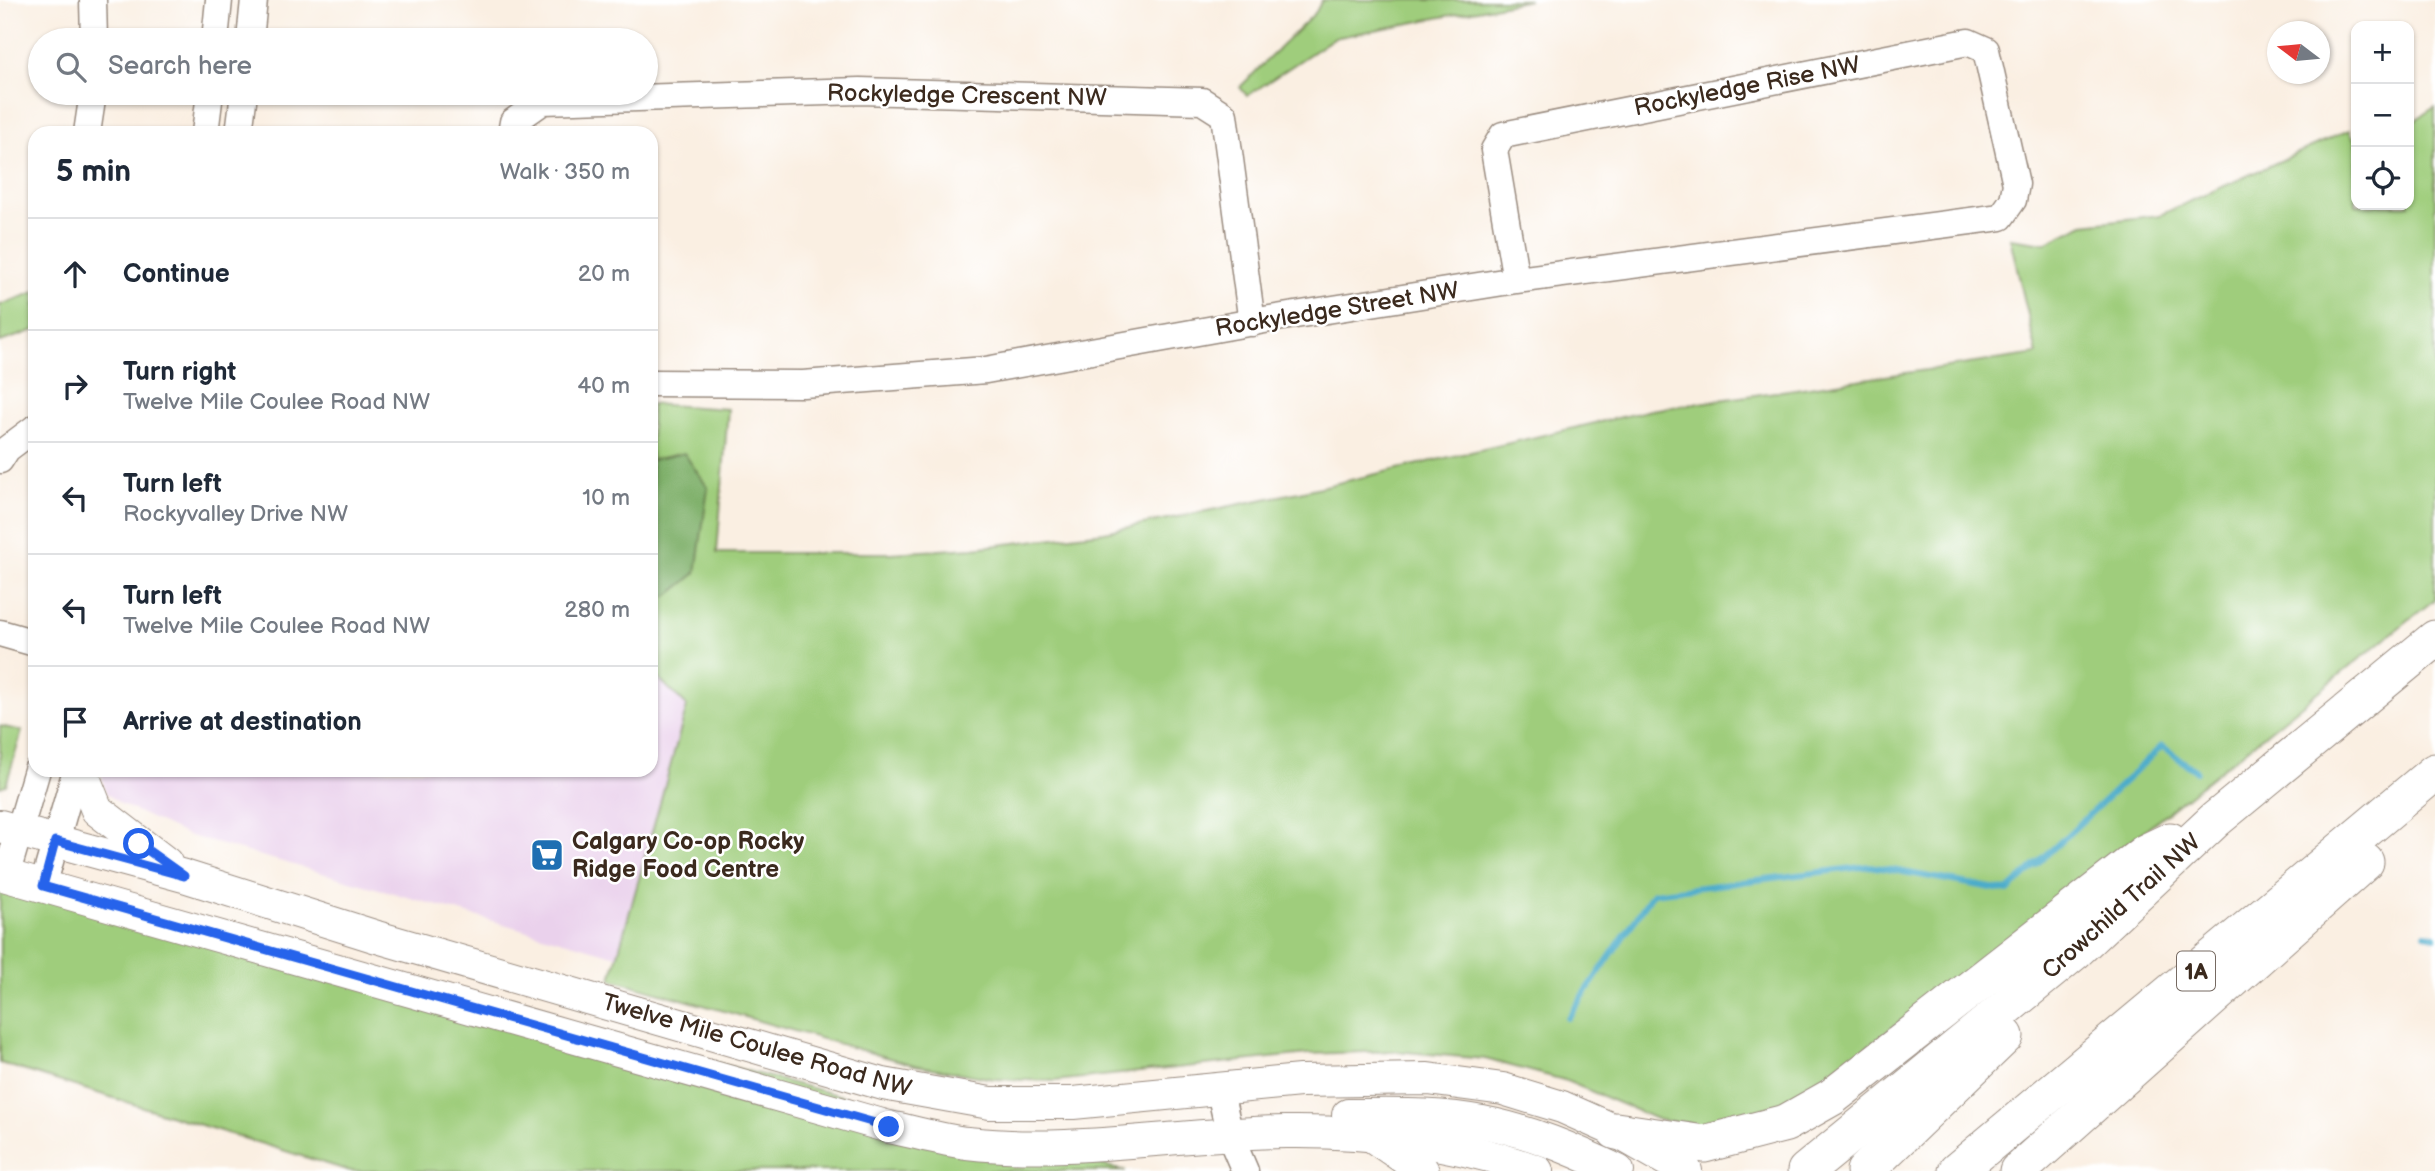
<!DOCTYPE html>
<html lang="en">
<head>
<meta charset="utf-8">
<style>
	:root { --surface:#fff; --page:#f2f2f3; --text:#1f2937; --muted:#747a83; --line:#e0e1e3 }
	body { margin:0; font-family:"Balsamiq Sans",sans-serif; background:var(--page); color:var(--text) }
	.controls { position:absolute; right:21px; top:21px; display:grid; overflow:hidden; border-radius:14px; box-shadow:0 2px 5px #0004 }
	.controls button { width:63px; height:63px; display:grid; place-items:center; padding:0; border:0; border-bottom:2px solid var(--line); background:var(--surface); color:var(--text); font:35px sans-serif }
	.compass { position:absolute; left:2267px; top:21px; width:63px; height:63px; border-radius:50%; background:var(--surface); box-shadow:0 2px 5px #0004; rotate:286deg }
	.stop { position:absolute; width:21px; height:21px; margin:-16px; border:5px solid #2563eb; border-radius:50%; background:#fff }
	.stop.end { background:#2563eb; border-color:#fff; box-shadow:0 2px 7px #0008 }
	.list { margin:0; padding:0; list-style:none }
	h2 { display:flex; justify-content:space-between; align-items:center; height:91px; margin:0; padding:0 28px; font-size:30px }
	h2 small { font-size:23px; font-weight:400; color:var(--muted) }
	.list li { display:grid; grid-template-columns:46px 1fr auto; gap:21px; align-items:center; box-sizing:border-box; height:112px; padding:0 28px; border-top:2px solid var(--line) }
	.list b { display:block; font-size:26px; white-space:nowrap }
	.list p { margin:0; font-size:23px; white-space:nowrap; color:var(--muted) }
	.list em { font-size:23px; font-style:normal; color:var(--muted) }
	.icon { flex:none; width:38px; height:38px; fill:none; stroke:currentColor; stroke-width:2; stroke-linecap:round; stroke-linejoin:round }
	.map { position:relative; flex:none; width:2435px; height:1171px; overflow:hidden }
	.search { position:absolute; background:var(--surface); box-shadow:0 2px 5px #0004; left:28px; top:28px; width:630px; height:77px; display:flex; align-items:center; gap:18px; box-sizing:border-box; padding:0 24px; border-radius:38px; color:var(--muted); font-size:26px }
	.panel { position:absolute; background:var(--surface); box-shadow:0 2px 5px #0004; left:28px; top:126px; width:630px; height:651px; border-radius:21px }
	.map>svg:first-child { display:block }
	.built { fill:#ead1ec }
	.green { fill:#9fcd7b; stroke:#6d7c4c; stroke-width:2 }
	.forest { fill:#7fb06b; stroke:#5d6d44; stroke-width:2 }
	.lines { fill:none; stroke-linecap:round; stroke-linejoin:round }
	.stream { stroke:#4bacca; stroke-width:6 }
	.minor-casing { stroke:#9a8c80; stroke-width:29 }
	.major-casing { stroke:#9a8c80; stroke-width:34 }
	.highway-casing { stroke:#9a8c80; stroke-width:39 }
	.minor { stroke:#fff; stroke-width:26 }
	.major { stroke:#fff; stroke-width:32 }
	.highway { stroke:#fff; stroke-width:37 }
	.route { stroke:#2563eb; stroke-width:9 }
	.labels { text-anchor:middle; stroke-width:5; stroke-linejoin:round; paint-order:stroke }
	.shield { fill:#fff; stroke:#766a62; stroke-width:2 }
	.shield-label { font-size:23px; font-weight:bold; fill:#3b2a1e }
	.street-label { font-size:24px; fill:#3b2a1e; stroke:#fff }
	.poi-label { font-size:24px; font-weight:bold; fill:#3b2a1e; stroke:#fff; text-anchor:start }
</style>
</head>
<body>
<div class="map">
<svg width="2435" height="1171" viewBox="0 0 2435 1171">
	<rect width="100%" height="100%" fill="#fff"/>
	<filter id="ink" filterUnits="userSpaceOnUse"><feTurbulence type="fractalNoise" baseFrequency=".0143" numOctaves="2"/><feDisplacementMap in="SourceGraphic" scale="14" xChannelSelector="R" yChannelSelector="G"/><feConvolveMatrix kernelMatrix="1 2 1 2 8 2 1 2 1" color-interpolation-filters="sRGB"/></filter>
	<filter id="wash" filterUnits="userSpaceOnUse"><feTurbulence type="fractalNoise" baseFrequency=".00686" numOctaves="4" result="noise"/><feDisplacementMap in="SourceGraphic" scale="28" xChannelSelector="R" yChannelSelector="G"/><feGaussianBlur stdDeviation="1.57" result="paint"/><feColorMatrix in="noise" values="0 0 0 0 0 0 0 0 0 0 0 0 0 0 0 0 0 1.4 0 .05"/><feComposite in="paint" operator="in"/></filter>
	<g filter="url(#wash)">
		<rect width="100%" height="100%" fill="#faefe2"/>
		<path class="built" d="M651 671 687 705 617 956 187 835 121 804 106 793 102 778 105 770H651Z"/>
		<g class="green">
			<path d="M1322 0H1529L1334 38 1247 96 1240 87 1316 12Z"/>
			<path d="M2435 107V599L1973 967 1812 1088 1783 1106 1712 1126 1659 1120 1564 1080 1485 1059 1395 1051 1308 1054 1055 1081 994 1079 914 1065 611 979 687 706 651 671V404L728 409 717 553H890L973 548 1104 532 1299 492 1651 410 2037 354 2010 238 2045 243 2084 224 2160 215 2349 130 2356 142V205H2409V124Z"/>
			<path d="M35 292V330L0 342V305Z"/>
			<path d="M0 726 22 731 6 785 0 787Z"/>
			<path d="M0 874 1126 1171H350L0 1063Z"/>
		</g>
		<path class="forest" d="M684 453 708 488 696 573 669 595 651 602V460Z"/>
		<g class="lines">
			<g class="stream">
				<path d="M2425 934 2435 936"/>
				<path d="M1568 1018 1653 893 1870 866 2008 891 2162 746 2196 771"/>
			</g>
		</g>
	</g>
	<g filter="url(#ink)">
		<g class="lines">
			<defs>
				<g id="minor">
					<path d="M93 0 94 40"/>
					<path d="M215 40 219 0"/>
					<path d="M250 40 254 0"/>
					<path d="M87 133 93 93"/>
					<path d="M205 133 210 93"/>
					<path d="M239 133 244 93"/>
					<path d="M511 133 513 122 543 101 860 91 1202 101 1224 115 1252 323"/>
					<path d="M651 383 803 384 986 370 1270 319 1516 280 2001 217 2013 200 2016 184 1986 50 1968 42 1503 135 1494 150 1516 280"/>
					<path d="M0 460 7 449 35 428"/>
					<path d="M0 633 35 643"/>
					<path d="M6 876 37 770"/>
					<path d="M43 886 76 770"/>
					<path d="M1219 1087 1230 1136 1245 1171"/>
				</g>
				<g id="major">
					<path d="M81 770 97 810 166 863"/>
					<path d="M0 826 184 876 377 937 883 1084 990 1103H1073L1300 1081 1428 1079 1503 1089 1562 1107 1616 1131 1686 1171"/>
					<path d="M0 874 889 1127C915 1132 941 1140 967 1143 1073 1155 1180 1133 1286 1132 1371 1131 1457 1142 1537 1171"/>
					<path d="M1348 1115C1392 1115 1438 1113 1482 1122 1530 1131 1574 1150 1618 1171"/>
					<path d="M1375 1138 1423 1171"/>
				</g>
				<g id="highway">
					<path d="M1616 1131 1704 1144 1786 1123 1832 1097 2145 853 2170 841"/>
					<path d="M1806 1171 2074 952 2215 820 2435 639"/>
					<path d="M1865 1171 2005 1036"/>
					<path d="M1957 1171 2435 772"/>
					<path d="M2018 1171 2365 862"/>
				</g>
			</defs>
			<use href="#minor" class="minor-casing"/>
			<use href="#major" class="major-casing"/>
			<use href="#highway" class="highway-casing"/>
			<use href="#minor" class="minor"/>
			<use href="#major" class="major"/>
			<use href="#highway" class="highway"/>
		</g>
	</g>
	<g class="lines" filter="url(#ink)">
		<path class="route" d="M139 844 184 876 55 841 43 886 889 1127"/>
	</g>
	<defs>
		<symbol id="supermarket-square" viewBox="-11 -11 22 22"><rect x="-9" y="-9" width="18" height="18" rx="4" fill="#1f6fb2" stroke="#fff"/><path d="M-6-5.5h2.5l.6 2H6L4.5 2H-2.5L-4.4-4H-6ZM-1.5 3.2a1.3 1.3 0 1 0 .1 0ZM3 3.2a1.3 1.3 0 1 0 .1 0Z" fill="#fff"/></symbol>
	</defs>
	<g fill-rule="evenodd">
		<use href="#supermarket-square" x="528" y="836" width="38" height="38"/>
	</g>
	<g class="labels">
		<rect class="shield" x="2177" y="951.5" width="38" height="39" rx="5"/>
		<g class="shield-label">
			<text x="2196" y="979">1A</text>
		</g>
		<g class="street-label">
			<text transform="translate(1747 86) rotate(-11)" y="8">Rockyledge Rise NW</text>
			<text transform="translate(967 95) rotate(1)" y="8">Rockyledge Crescent NW</text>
			<text transform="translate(1337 309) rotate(-9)" y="8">Rockyledge Street NW</text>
			<text transform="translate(2121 906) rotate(-42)" y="8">Crowchild Trail NW</text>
			<text transform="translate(757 1045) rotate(16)" y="8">Twelve Mile Coulee Road NW</text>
		</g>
		<g class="poi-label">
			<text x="572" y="849">Calgary Co-op Rocky<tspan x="572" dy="28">Ridge Food Centre</tspan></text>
		</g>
	</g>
</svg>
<div class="controls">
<button>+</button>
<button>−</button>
<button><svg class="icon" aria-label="locate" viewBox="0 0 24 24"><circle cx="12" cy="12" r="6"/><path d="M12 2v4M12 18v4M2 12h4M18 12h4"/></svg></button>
</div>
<svg class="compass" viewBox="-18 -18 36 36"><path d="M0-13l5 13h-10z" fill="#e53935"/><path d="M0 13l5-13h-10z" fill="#747a83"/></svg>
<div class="stop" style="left:139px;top:844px"></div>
<div class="stop end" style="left:889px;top:1127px"></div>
<div class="search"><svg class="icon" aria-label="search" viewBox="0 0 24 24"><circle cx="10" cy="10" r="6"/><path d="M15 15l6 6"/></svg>Search here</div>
<section class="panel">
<h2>5 min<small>Walk · 350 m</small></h2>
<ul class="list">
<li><svg class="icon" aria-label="ahead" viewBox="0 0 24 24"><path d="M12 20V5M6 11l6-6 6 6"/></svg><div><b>Continue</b></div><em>20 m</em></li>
<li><svg class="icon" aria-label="right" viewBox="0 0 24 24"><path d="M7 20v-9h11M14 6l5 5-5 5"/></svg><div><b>Turn right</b><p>Twelve Mile Coulee Road NW</p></div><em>40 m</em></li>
<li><svg class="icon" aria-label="left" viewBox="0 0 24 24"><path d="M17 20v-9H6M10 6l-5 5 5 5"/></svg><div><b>Turn left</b><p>Rockyvalley Drive NW</p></div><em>10 m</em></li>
<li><svg class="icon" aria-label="left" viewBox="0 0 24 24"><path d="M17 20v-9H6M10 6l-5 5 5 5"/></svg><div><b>Turn left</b><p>Twelve Mile Coulee Road NW</p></div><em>280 m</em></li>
<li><svg class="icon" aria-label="arrive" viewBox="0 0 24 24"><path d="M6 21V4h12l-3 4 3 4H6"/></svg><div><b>Arrive at destination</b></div></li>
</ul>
</section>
</div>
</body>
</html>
